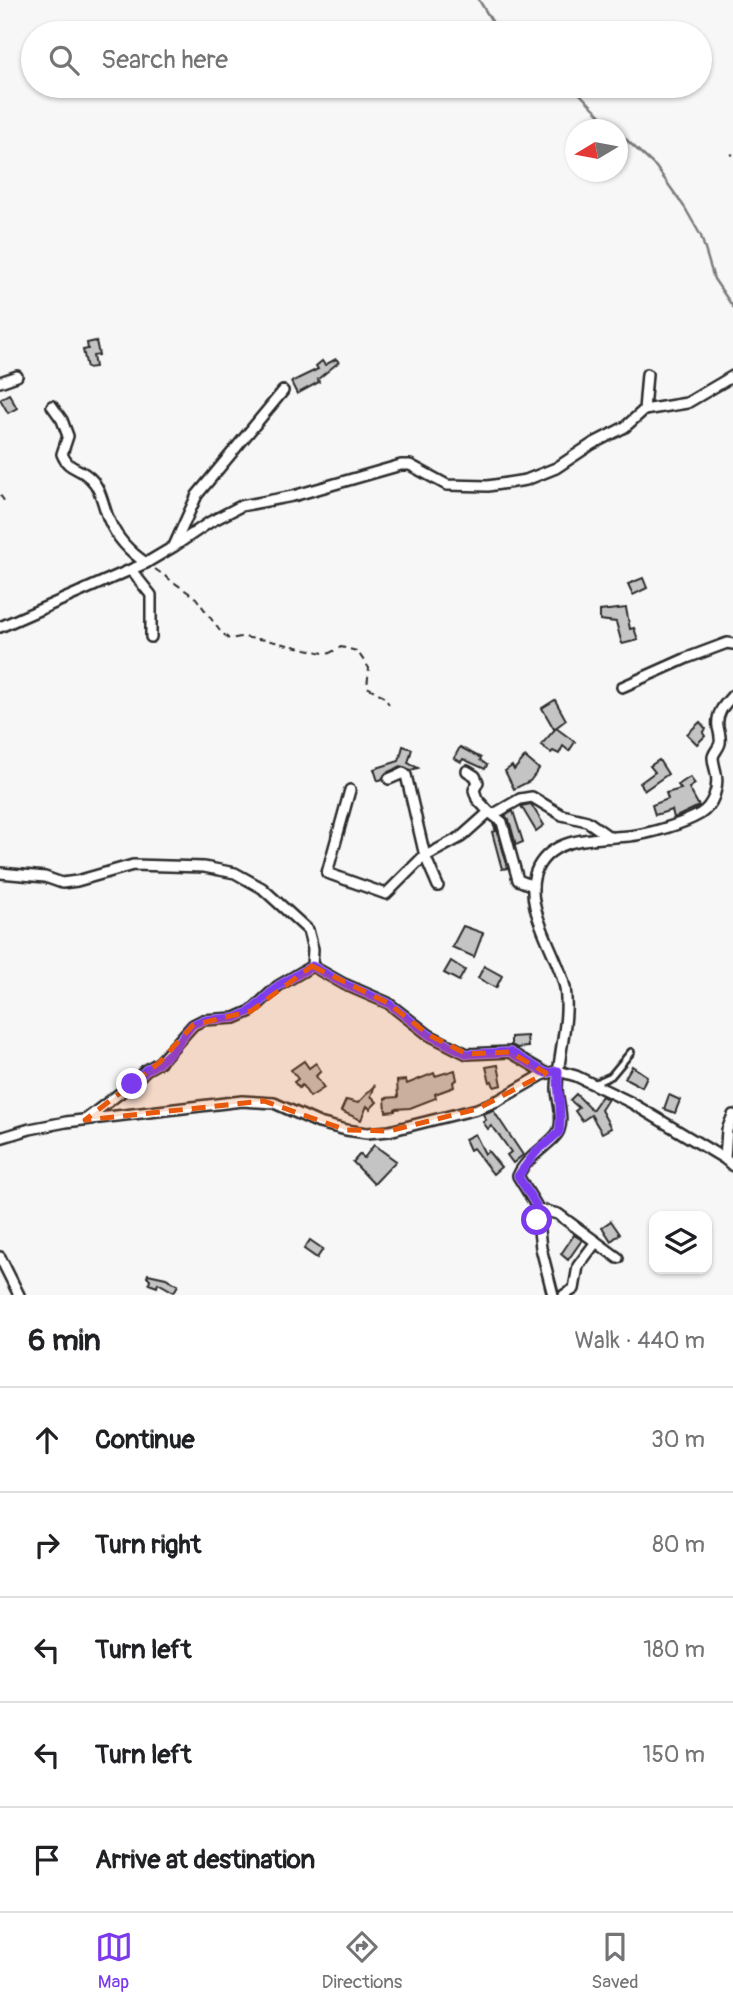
<!DOCTYPE html>
<html lang="en">
<head>
<meta charset="utf-8">
<style>
	:root { --surface:#fff; --page:#f6f6f6; --text:#202124; --muted:#757577; --line:#e0e0e0; --accent:#7c3aed }
	body { margin:0; font-family:Pangolin,sans-serif; background:var(--page); color:var(--text) }
	.controls { position:absolute; right:21px; bottom:21px; display:grid; overflow:hidden; border-radius:14px; box-shadow:0 2px 5px #0004 }
	.controls button { width:63px; height:63px; display:grid; place-items:center; padding:0; border:0; border-bottom:2px solid var(--line); background:var(--surface); color:var(--text); font:35px sans-serif }
	.compass { position:absolute; left:565px; top:119px; width:63px; height:63px; border-radius:50%; background:var(--surface); box-shadow:0 2px 5px #0004; rotate:260deg }
	.stop { position:absolute; width:21px; height:21px; margin:-16px; border:5px solid #7c3aed; border-radius:50%; background:#fff }
	.stop.end { background:#7c3aed; border-color:#fff; box-shadow:0 2px 7px #0008 }
	.list { margin:0; padding:0; list-style:none }
	h2 { display:flex; justify-content:space-between; align-items:center; height:91px; margin:0; padding:0 28px; font-size:30px }
	h2 small { font-size:23px; font-weight:400; color:var(--muted) }
	.list li { display:grid; grid-template-columns:46px 1fr auto; gap:21px; align-items:center; box-sizing:border-box; height:105px; padding:0 28px; border-top:2px solid var(--line) }
	.list b { display:block; font-size:26px; white-space:nowrap }
	.list em { font-size:23px; font-style:normal; color:var(--muted) }
	.icon { flex:none; width:38px; height:38px; fill:none; stroke:currentColor; stroke-width:2; stroke-linecap:round; stroke-linejoin:round }
	.map { position:relative; flex:none; width:733px; height:1295px; overflow:hidden }
	.search { position:absolute; background:var(--surface); box-shadow:0 2px 5px #0004; left:21px; right:21px; top:21px; height:77px; display:flex; align-items:center; gap:18px; box-sizing:border-box; padding:0 24px; border-radius:38px; color:var(--muted); font-size:26px }
	.sheet { height:616px; background:var(--surface) }
	nav { display:flex; justify-content:space-around; align-items:center; box-sizing:border-box; height:98px; border-top:2px solid var(--line); background:var(--surface); font-size:19px; color:var(--muted) }
	nav a { display:grid; justify-items:center; gap:4px }
	nav .on { color:var(--accent) }
	.map>svg:first-child { display:block }
	.lines { fill:none; stroke-linecap:round; stroke-linejoin:round }
	.stream { stroke:#7b7b7b; stroke-width:2.5 }
	.building { fill:#c4c4c4; stroke:#2b2b2b; stroke-width:2 }
	.service-casing { stroke:#2b2b2b; stroke-width:10 }
	.minor-casing { stroke:#2b2b2b; stroke-width:14 }
	.path { stroke:#2b2b2b; stroke-width:2; stroke-dasharray:7 5; stroke-linecap:butt }
	.service { stroke:#fff; stroke-width:4.5 }
	.minor { stroke:#fff; stroke-width:9 }
	.route { stroke:#7c3aed; stroke-width:9 }
	.marked { fill:#e8590c; fill-opacity:0.2; stroke:#e8590c; stroke-width:5; stroke-dasharray:14 9; stroke-linejoin:round }
</style>
</head>
<body>
<div class="map">
<svg width="733" height="1295" viewBox="0 0 733 1295">
	<rect width="100%" height="100%" fill="#f7f7f7"/>
	<filter id="ink" filterUnits="userSpaceOnUse"><feTurbulence type="fractalNoise" baseFrequency=".0143" numOctaves="2"/><feDisplacementMap in="SourceGraphic" scale="14" xChannelSelector="R" yChannelSelector="G"/><feConvolveMatrix kernelMatrix="1 2 1 2 8 2 1 2 1" color-interpolation-filters="sRGB"/></filter>
	<g filter="url(#ink)">
		<g class="lines">
			<g class="stream">
				<path d="M479 0 499 33"/>
				<path d="M568 86 574 88 615 130"/>
				<path d="M618 132 656 167 685 208 701 236 714 279 733 307"/>
			</g>
		</g>
		<g class="building">
			<path d="M96 341 99 355 93 356 95 367 87 368 83 350 88 349 87 343Z"/>
			<path d="M336 359 339 362 318 379 319 382 297 394 291 382 318 369 316 366 322 361 325 365Z"/>
			<path d="M9 394 17 408 8 413 0 399Z"/>
			<path d="M643 578 647 588 633 595 628 584Z"/>
			<path d="M626 608 630 629 634 628 638 640 622 644 616 622 600 620V611Z"/>
			<path d="M555 700 566 720 554 729 542 708Z"/>
			<path d="M700 722 706 729 703 733 705 736 697 744 687 734Z"/>
			<path d="M556 728 575 742 569 751 563 746 559 754 553 751 551 753 541 745Z"/>
			<path d="M403 746 412 749 408 763 418 768 411 770 401 766 386 773 382 779 378 781 374 769 399 761Z"/>
			<path d="M460 747 481 758 480 760 487 765 485 769 463 759 461 762 454 758Z"/>
			<path d="M525 757 539 769 530 781 514 789 505 771 512 766 514 770Z"/>
			<path d="M659 760 668 774 645 790 640 783 655 772 650 766Z"/>
			<path d="M690 777 695 784 689 788 699 806 674 818 672 810 655 815 652 805 668 799 666 793 681 789 678 785Z"/>
			<path d="M531 804 544 825 536 831 521 806Z"/>
			<path d="M513 811 523 842 516 845 509 820 505 816Z"/>
			<path d="M493 824 496 826 508 868 502 869 492 832 496 831Z"/>
			<path d="M463 926 483 933 474 957 452 947Z"/>
			<path d="M451 961 465 970 459 981 444 973Z"/>
			<path d="M484 966 502 976 496 988 478 978Z"/>
			<path d="M527 1036 528 1047 517 1048 511 1045V1037Z"/>
			<path d="M304 1061 309 1068 316 1063 321 1071 316 1076 324 1088 310 1097 302 1085 299 1088 294 1082 298 1079 291 1070Z"/>
			<path d="M498 1065 502 1085 494 1087 492 1081 490 1082 486 1067Z"/>
			<path d="M632 1066 647 1076 642 1087 625 1078Z"/>
			<path d="M455 1070 457 1080 453 1082 454 1087 435 1094 436 1098 410 1108 395 1109V1111L386 1112 385 1098 398 1097 397 1081 406 1080 407 1084 434 1073 435 1076Z"/>
			<path d="M375 1085 371 1096 377 1102 370 1109 367 1106 361 1120 341 1111 346 1100 358 1103Z"/>
			<path d="M576 1094 592 1110 602 1096 608 1099 601 1110 611 1128 602 1133 591 1115 582 1121 575 1111 579 1108 570 1100Z"/>
			<path d="M669 1095 680 1100 675 1113 664 1109Z"/>
			<path d="M493 1110 523 1155 513 1163 507 1155 511 1152 496 1131 491 1126 488 1129 483 1122 486 1120 483 1114Z"/>
			<path d="M475 1134 485 1154 488 1151 501 1167 493 1174 473 1148 470 1150 465 1139Z"/>
			<path d="M374 1145 396 1161 374 1184 353 1162 360 1154 364 1158Z"/>
			<path d="M611 1221 620 1234 611 1241 602 1227Z"/>
			<path d="M574 1235 582 1240 568 1260 561 1254Z"/>
			<path d="M310 1240 323 1249 317 1258 304 1249Z"/>
			<path d="M148 1274 166 1278 178 1285 174 1292 158 1283 157 1287 149 1284 150 1279 147 1277Z"/>
		</g>
		<g class="lines">
			<defs>
				<path id="service" d="M593 1084 611 1076 631 1052"/>
				<g id="minor">
					<path d="M0 382 17 376"/>
					<path d="M52 406 62 420 68 436 62 454C69 471 78 466 90 478 102 489 103 508 110 522 118 540 130 552 146 563"/>
					<path d="M644 410 687 403 733 376"/>
					<path d="M174 546 197 495 283 391"/>
					<path d="M131 570 151 595V637"/>
					<path d="M0 627 146 563 173 547 210 522 241 506 293 496 401 465H410L447 485 488 486 526 480 556 468 592 444 625 427 644 410 647 374"/>
					<path d="M622 687 687 658 727 643 733 644"/>
					<path d="M467 771 475 776 478 782 474 790 477 799 489 812"/>
					<path d="M389 779 403 773 406 775 425 856 438 886"/>
					<path d="M350 790 327 873 386 894 422 858 461 837 489 812 502 822 518 880 533 886"/>
					<path d="M494 814 520 799 532 797 562 815 587 821 608 836"/>
					<path d="M0 873 45 877 62 883 77 881 133 865 204 867 235 873 262 888 308 930 313 949 312 966 278 986 251 1011 235 1018 203 1020 193 1025 160 1062 146 1070 132 1084 86 1119"/>
					<path d="M312 966 344 984 388 1003 429 1035 467 1054 510 1052 546 1073"/>
					<path d="M0 1138 30 1129 66 1122 242 1101 274 1103 319 1123 346 1130 367 1133 389 1131 477 1109 499 1100 544 1074 558 1071 576 1076 630 1102 725 1159 733 1166"/>
					<path d="M725 1159 727 1130 733 1115"/>
					<path d="M537 1209 558 1214 618 1258"/>
					<path d="M0 1257 19 1295"/>
					<path d="M553 1295 541 1248 536 1205 518 1176C526 1156 555 1142 559 1130 564 1117 557 1101 557 1088 558 1055 570 1020 565 988 558 952 519 904 538 867 555 835 599 839 629 836 649 834 683 824 700 814 713 806 719 788 716 773 715 768 713 762 713 757 714 752 719 748 720 743 721 737 719 732 718 727 716 713 724 705 733 695"/>
					<path d="M564 1295 574 1289 578 1266 596 1242"/>
				</g>
			</defs>
			<use href="#service" class="service-casing"/>
			<use href="#minor" class="minor-casing"/>
			<g class="path">
				<path d="M731 154 733 155"/>
				<path d="M0 495 5 502"/>
				<path d="M155 569 196 598 220 631 229 639 241 637 266 640 328 654 341 647 357 651 369 668 367 687 382 695 389 704"/>
			</g>
			<use href="#service" class="service"/>
			<use href="#minor" class="minor"/>
		</g>
	</g>
	<g class="lines" filter="url(#ink)">
		<path class="route" d="M132 1084 146 1070 160 1062 171 1052 192 1025 203 1020 235 1018 251 1011 278 986 312 966 344 984 388 1003 429 1035 467 1054 510 1052 546 1073 558 1071C557 1090 563 1115 559 1132L536 1152 518 1176 536 1205 537 1220"/>
	</g>
	<path class="marked" d="M312 966 388 1003 429 1035 467 1054 510 1052 546 1073 477 1109 389 1131 346 1130 264 1101 85 1120 160 1062 193 1025 251 1011Z"/>
</svg>
<div class="controls">
<button><svg class="icon" aria-label="layers" viewBox="0 0 24 24"><path d="M12 4l9 5-9 5-9-5zM3 14l9 5 9-5"/></svg></button>
</div>
<svg class="compass" viewBox="-18 -18 36 36"><path d="M0-13l5 13h-10z" fill="#e53935"/><path d="M0 13l5-13h-10z" fill="#757577"/></svg>
<div class="stop" style="left:537px;top:1220px"></div>
<div class="stop end" style="left:132px;top:1084px"></div>
<div class="search"><svg class="icon" aria-label="search" viewBox="0 0 24 24"><circle cx="10" cy="10" r="6"/><path d="M15 15l6 6"/></svg>Search here</div>
</div>
<section class="sheet">
<h2>6 min<small>Walk · 440 m</small></h2>
<ul class="list">
<li><svg class="icon" aria-label="ahead" viewBox="0 0 24 24"><path d="M12 20V5M6 11l6-6 6 6"/></svg><div><b>Continue</b></div><em>30 m</em></li>
<li><svg class="icon" aria-label="right" viewBox="0 0 24 24"><path d="M7 20v-9h11M14 6l5 5-5 5"/></svg><div><b>Turn right</b></div><em>80 m</em></li>
<li><svg class="icon" aria-label="left" viewBox="0 0 24 24"><path d="M17 20v-9H6M10 6l-5 5 5 5"/></svg><div><b>Turn left</b></div><em>180 m</em></li>
<li><svg class="icon" aria-label="left" viewBox="0 0 24 24"><path d="M17 20v-9H6M10 6l-5 5 5 5"/></svg><div><b>Turn left</b></div><em>150 m</em></li>
<li><svg class="icon" aria-label="arrive" viewBox="0 0 24 24"><path d="M6 21V4h12l-3 4 3 4H6"/></svg><div><b>Arrive at destination</b></div></li>
</ul>
</section>
<nav>
<a class="on"><svg class="icon" aria-label="map" viewBox="0 0 24 24"><path d="M3 6l6-2 6 2 6-2v14l-6 2-6-2-6 2zM9 4v14M15 6v14"/></svg>Map</a>
<a><svg class="icon" aria-label="directions" viewBox="0 0 24 24"><path d="M12 3l9 9-9 9-9-9zM9 14v-3h6M13 9l2 2-2 2"/></svg>Directions</a>
<a><svg class="icon" aria-label="saved" viewBox="0 0 24 24"><path d="M7 4h10v16l-5-4-5 4z"/></svg>Saved</a>
</nav>
</body>
</html>
